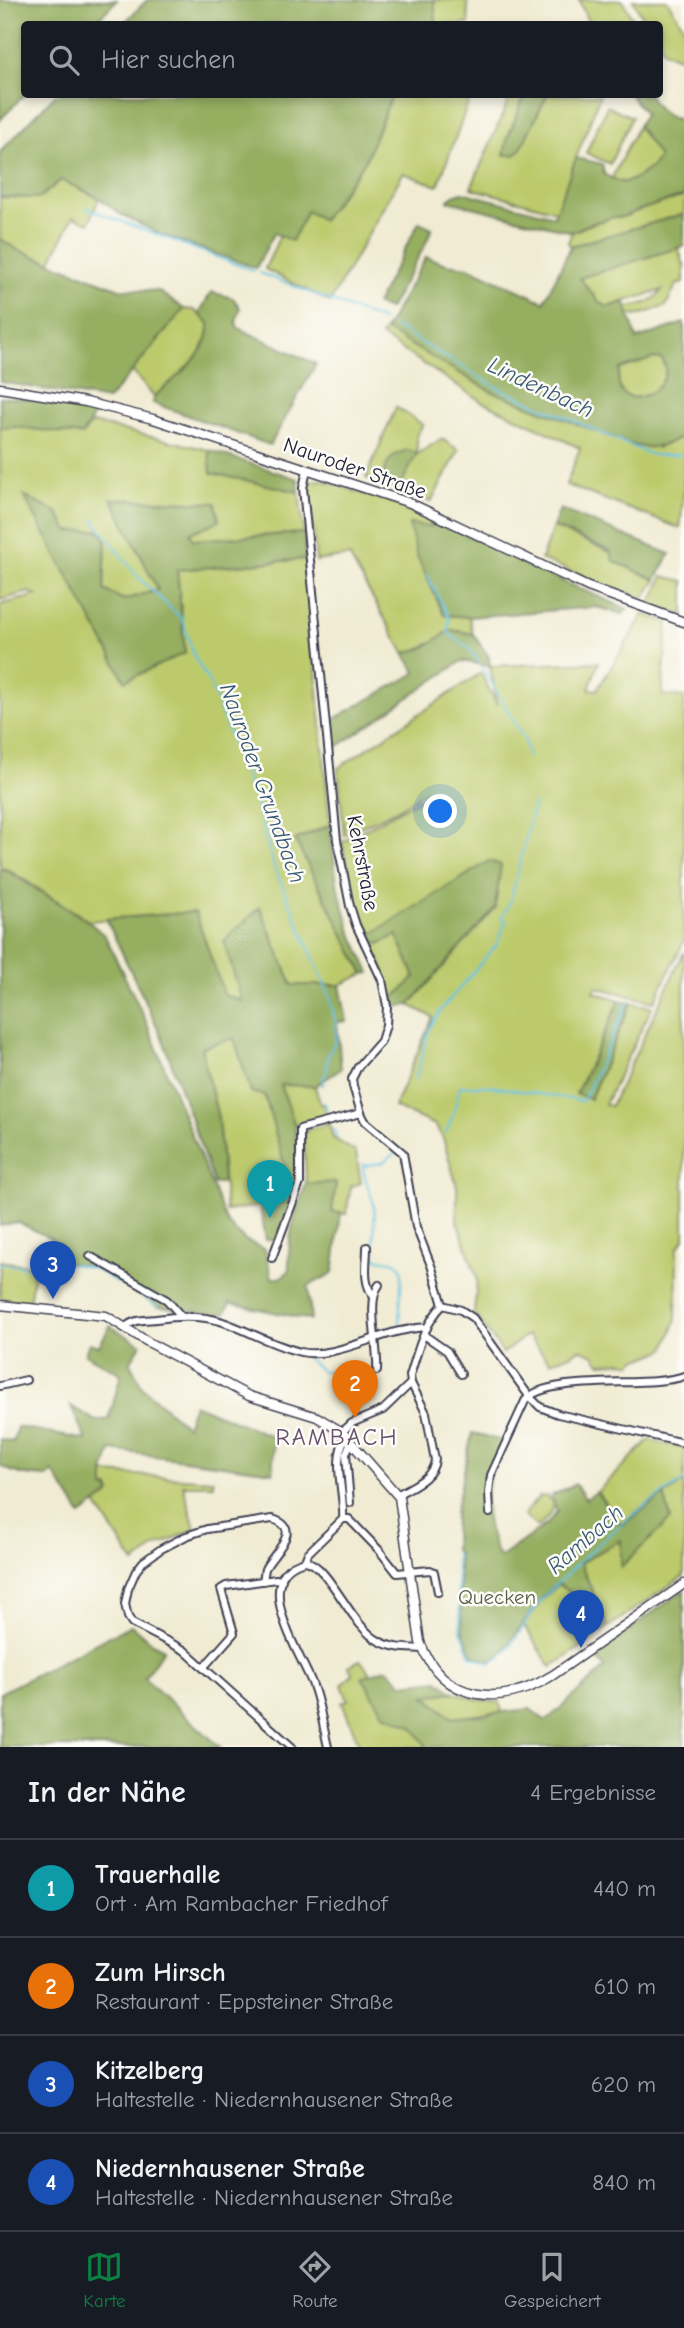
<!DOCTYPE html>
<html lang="de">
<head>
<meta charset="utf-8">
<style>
	:root { --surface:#171b24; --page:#20242c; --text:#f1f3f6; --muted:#9ea1a6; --line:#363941; --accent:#0b8043 }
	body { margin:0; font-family:"Comic Neue",sans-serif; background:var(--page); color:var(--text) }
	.you { position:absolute; left:441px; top:812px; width:24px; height:24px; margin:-18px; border:5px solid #fff; border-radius:50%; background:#1a73e8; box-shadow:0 0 0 10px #1a73e833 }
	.badge { display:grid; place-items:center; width:46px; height:46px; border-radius:50%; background:var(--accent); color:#fff; font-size:23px; font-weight:700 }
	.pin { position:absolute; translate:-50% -58px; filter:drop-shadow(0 2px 4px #0008) }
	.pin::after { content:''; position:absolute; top:37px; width:24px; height:21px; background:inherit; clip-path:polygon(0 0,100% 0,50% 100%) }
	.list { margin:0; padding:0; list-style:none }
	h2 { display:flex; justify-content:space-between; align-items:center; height:91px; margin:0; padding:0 28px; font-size:30px }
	h2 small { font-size:23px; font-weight:400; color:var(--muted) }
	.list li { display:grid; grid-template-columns:46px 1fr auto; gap:21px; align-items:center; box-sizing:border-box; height:98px; padding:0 28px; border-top:2px solid var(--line) }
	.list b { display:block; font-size:26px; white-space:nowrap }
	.list p { margin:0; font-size:23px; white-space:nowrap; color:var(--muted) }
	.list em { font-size:23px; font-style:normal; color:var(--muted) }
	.icon { flex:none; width:38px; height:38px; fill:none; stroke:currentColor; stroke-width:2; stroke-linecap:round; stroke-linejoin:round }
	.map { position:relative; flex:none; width:684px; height:1747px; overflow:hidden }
	.search { position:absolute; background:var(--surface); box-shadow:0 4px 10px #0003; left:21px; right:21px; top:21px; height:77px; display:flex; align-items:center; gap:18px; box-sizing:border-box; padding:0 24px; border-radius:7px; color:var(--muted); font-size:26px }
	.sheet { height:483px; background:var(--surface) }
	nav { display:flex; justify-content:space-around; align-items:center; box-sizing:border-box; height:98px; border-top:2px solid var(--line); background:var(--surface); font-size:19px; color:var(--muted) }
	nav a { display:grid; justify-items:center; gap:4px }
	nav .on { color:var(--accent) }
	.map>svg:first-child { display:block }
	.green { fill:#bcca6c; stroke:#6f7654; stroke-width:2 }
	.forest { fill:#95ae60; stroke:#5c684e; stroke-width:2; fill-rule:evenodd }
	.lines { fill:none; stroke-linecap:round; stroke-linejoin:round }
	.stream { stroke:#62c2e1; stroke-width:2 }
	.minor-casing { stroke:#414052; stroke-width:10 }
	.major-casing { stroke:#414052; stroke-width:11 }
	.minor { stroke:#fff; stroke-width:6 }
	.major { stroke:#fff; stroke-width:8 }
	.labels { text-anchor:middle; stroke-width:5; stroke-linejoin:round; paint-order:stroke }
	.street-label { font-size:21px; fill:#22223b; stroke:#fdfcf7 }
	.park-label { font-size:21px; fill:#585d4c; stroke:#fdfcf7 }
	.water-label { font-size:23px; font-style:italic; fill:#385a75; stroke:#fdfcf7 }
	.quarter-label { font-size:24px; letter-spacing:2px; fill:#68506e; stroke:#fdfcf7 }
</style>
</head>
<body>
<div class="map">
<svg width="684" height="1747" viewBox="0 0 684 1747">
	<rect width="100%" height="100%" fill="#fdfcf7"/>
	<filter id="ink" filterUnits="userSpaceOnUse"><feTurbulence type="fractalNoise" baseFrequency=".0143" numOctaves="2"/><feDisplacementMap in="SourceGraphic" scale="14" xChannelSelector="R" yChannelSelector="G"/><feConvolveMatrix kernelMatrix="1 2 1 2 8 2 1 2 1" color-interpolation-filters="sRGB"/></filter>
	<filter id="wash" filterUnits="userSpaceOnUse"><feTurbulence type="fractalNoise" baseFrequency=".00686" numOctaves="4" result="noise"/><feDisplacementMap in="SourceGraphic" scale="28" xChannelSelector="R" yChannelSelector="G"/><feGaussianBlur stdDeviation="1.57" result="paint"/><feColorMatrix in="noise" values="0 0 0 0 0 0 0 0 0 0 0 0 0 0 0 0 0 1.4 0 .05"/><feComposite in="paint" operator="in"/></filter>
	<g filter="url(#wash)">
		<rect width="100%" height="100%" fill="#f0ebd2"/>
		<g class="green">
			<path d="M434 0H467L469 24H436Z"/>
			<path d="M579 0H622L636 24H589Z"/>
			<path d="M633 0H667L684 27V60C658 50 660 52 660 24H647Z"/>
			<path d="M392 95H471L438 186 403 173 330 302 265 269 280 235 307 211 323 220 365 161Z"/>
			<path d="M511 95H525L507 139 520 150 547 95H600L556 211 471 188Z"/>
			<path d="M607 106 632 117 610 164 586 153Z"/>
			<path d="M638 126 659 157C656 166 634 183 623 182 619 182 615 180 612 178Z"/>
			<path d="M61 180 99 198 89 223 73 217 50 263 18 250 0 239V197L39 198Z"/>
			<path d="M684 196V214L571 246 568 243 572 232 589 225 613 217H623L642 209Z"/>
			<path d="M678 248 684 265V283L676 285 666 306 636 316 628 314 626 307C642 305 652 303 662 290L607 307 599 303 579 277Z"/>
			<path d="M184 309 194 310 209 323C212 353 174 378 154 397L132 371Z"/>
			<path d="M385 330 491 391 658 448 684 436V492L680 528 566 485 580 448 488 404 484 403 381 336Z"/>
			<path d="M654 358 662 359C682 392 607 421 620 369Z"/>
			<path d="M396 407 423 425 417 434V454L442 439 459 450 431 502 398 490 416 454 382 480 394 488 366 478Z"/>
			<path d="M92 423 209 450 212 473 299 492 304 533 193 540 189 534 112 499 158 590 124 600 104 590 106 540 67 531 25 497 73 583 185 653 177 570 306 559 330 825 295 840 364 974 340 985H292L260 908 224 941 243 1001 224 995 195 912 89 921 7 869 0 868V605L37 595 29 592 0 600V428L15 427 82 435Z"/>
			<path d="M321 480 409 508 438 521 430 527 444 615 469 617 473 634 451 630 423 648 404 653 349 556 316 561 309 487 312 481Z"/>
			<path d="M553 527 610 552 614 561 656 580 644 598 601 584 541 559Z"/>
			<path d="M663 576 684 581V615L650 605Z"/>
			<path d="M644 614 668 622 662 695 684 697V941L654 1002 596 987 594 992 620 1000 576 1094 590 1099 631 1003 652 1007 605 1104 611 1106 684 952V1239L677 1250 676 1320 665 1349 649 1356 636 1359 632 1364 623 1362 600 1363 594 1355 579 1349 571 1355 550 1362 527 1335 503 1353 474 1313 477 1278 457 1221V1187L443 1138 435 1125 394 1107 433 1017 409 1005 495 908 397 934 415 978 391 1001 383 967 367 937 352 894 342 842 429 794 426 791 396 810 344 835 338 768 481 673 497 705 490 666 599 662 589 689 597 690Z"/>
			<path d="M234 1037 251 1092 265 1096 287 1173 291 1201 226 1211 218 1118 201 1048Z"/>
			<path d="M281 1084 315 1086 320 1104H324L328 1117 309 1120 295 1126Z"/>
			<path d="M329 1124 333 1138 356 1152 361 1183 351 1186 346 1214 332 1212 336 1182 306 1184 304 1135 308 1129Z"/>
			<path d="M0 1261 35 1266 29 1303 0 1298Z"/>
			<path d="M649 1440 684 1448V1481L644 1506 621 1524 597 1492Z"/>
			<path d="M104 1473 213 1480V1485H183L195 1529 155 1547 134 1563 96 1504 111 1493 109 1488H104Z"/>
			<path d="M684 1482V1576L608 1627 580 1563 621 1540V1566L671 1519 664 1495Z"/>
			<path d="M546 1496C562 1508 547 1518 537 1527L524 1515 525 1513 539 1497Z"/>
			<path d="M559 1584 582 1601 596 1620 585 1634 590 1641 551 1667 524 1626 542 1600Z"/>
			<path d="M360 1660 371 1674 363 1677 384 1714 412 1726 427 1747H360L342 1702 348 1700 342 1685 353 1674 348 1666Z"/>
			<path d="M454 1692 478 1700 500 1702 502 1712 453 1718 424 1695Z"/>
		</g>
		<g class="forest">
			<path d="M0 0H117L93 24H24L25 94 0 120Z"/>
			<path d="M147 0H434L436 24H123Z"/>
			<path d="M56 94H392V95L365 161 322 220 307 211 292 241 274 233 256 268 162 235 120 214 99 198 61 180 39 198 0 197V152Z"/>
			<path d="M525 95H547L520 150 515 155H504L507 139Z"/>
			<path d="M630 95H649C656 110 667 117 683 121L684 119V196L642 209 623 217H613L589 224 572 232 448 201 453 195 462 192 554 216 576 158 602 164 604 174C609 177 616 181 621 182 631 184 656 166 659 157L638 126 645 113Z"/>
			<path d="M684 214V246L580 278 599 302 608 307 625 302 637 339 684 323V436C662 446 653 451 629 444L491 391 385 330 426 257 446 264 468 267 544 302 571 246ZM654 358 662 359C682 392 607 421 620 369Z"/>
			<path d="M419 222 432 228 425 245 389 309 376 304Z"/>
			<path d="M0 239 18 250 120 289 158 291 184 309 108 400 0 382Z"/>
			<path d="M211 292 233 298 240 308 236 322 238 328 316 364 270 445 153 403 154 397C174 378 212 353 209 323L199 314Z"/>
			<path d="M0 397 37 400 96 412 82 435 15 427 0 428Z"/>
			<path d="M209 450 298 479 299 492 211 473Z"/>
			<path d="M410 450 417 454 398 490 382 480C386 463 391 452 410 450Z"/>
			<path d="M24 496 58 513 68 531 99 530 106 539 104 590 124 600 158 590 112 499 216 503 219 521 190 533 193 540 304 533 306 559 177 570 185 653 125 681Z"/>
			<path d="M560 509 670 554 656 580 614 561 610 551 553 527Z"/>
			<path d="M438 521 560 580 627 609 623 614 596 607 469 617 444 615 417 556 409 524 430 527Z"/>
			<path d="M451 630 473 634 489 657 490 666 462 661 335 748 332 720 416 673 404 653 423 648Z"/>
			<path d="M330 825 337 884 351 932 370 973 364 974 295 840Z"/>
			<path d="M489 861 501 865 495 908 409 1005 392 1007 391 1001 415 977 397 935 379 944 367 937Z"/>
			<path d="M0 869 6 870 88 921 105 936 145 1019 227 1223 245 1240 265 1250 272 1278H280L289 1271C288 1235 293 1218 306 1184L336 1182 332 1212 341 1213 333 1273 308 1286 311 1320 230 1303 224 1315 158 1307 128 1286 93 1267 60 1262 46 1268 52 1239 18 1222 0 1226Z"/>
			<path d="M260 907 292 985H340L347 1021 337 1022 341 1069 315 1086 281 1085 295 1126 299 1182 276 1240H266L260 1206 290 1201 287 1174 265 1096 251 1092 234 1038 201 1048 218 1118 223 1182 214 1184 162 1037 106 919 195 912 224 995 242 1001 224 941Z"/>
			<path d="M620 1000 631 1003 590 1099 576 1094Z"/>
			<path d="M110 1326 141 1344 130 1363 143 1388 186 1426 194 1404 273 1437V1472L111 1450 104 1472V1488L108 1489 111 1493 81 1515 53 1472 47 1477C31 1477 15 1474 0 1466V1439L13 1442 17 1427 86 1440 71 1406 96 1421 109 1419 121 1374 85 1354 89 1343 99 1346Z"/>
			<path d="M472 1433 503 1441C483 1484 479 1514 499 1558L548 1523 557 1511 551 1496 575 1484 586 1499 596 1492 622 1525 664 1495 671 1519 621 1567V1540L580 1563 608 1627 590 1641 585 1634 596 1620 582 1601 557 1583 541 1599 500 1656 490 1662 472 1655 462 1629 458 1553 454 1550 455 1513Z"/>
			<path d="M684 1590V1747H427L412 1726 384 1714 362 1677 387 1669 403 1684 438 1680 454 1692 425 1696 453 1718 530 1709 546 1721 605 1668 594 1655Z"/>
			<path d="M131 1625 152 1643 164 1649 144 1678 220 1747H0V1693Z"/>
		</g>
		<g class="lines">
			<g class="stream">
				<path d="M86 208 254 271"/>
				<path d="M260 273 383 321"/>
				<path d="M392 325 496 387 652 455H684"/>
				<path d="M94 520 137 576 182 619 194 656 211 686 256 804 274 867 329 994 336 1024V1040L328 1055 326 1074 323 1078V1086"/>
				<path d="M427 575 449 618 448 633 468 647 490 680 525 741 528 757"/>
				<path d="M415 1081 429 1029 441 1010 497 944 506 920 501 918 511 901 534 803"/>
				<path d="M325 1103 328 1118"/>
				<path d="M333 1128 337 1138"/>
				<path d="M446 1133 453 1115 460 1087 462 1086H490L583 1101 628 1002"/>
				<path d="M363 1164C363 1180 372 1192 374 1207 376 1224 372 1241 375 1258L396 1262 402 1269 399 1327"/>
				<path d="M363 1166 382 1163 397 1152"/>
				<path d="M0 1264 46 1268 60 1262 93 1268 159 1307"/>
				<path d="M305 1357 322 1371 371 1370"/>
				<path d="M456 1553 461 1630 471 1656 490 1663C513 1654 526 1616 544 1597 586 1554 630 1511 684 1481"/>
			</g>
		</g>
	</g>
	<g filter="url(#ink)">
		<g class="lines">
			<defs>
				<g id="minor">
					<path d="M307 470 303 488 337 840 350 906 356 925 382 980 387 1006 386 1025 381 1041 358 1067 352 1079 353 1086 361 1113 365 1121 403 1153 416 1227 432 1268 443 1305"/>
					<path d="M367 1247C367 1264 362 1283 374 1297"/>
					<path d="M90 1256 167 1300 181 1316"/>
					<path d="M272 1258 300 1183V1129L361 1113"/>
					<path d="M443 1305 461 1310 473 1318 529 1396 540 1407 558 1414 684 1443"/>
					<path d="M126 1327C134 1319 145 1320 156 1319 177 1316 200 1315 220 1321 248 1330 273 1346 301 1352 330 1359 371 1337 400 1331 410 1330 418 1326 427 1328"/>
					<path d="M424 1335 447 1351 461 1374"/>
					<path d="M377 1371C379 1349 366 1301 379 1285"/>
					<path d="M0 1386 26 1380"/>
					<path d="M342 1432 352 1423 383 1410 411 1383 410 1376C418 1350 424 1324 443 1305"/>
					<path d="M397 1495C411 1486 433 1479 435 1460L426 1413 411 1383"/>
					<path d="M350 1503 346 1454 351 1441"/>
					<path d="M490 1513 489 1492 491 1475 525 1401C545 1373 651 1389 684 1376"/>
					<path d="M343 1519H349L352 1522 379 1550 397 1573 430 1570 434 1572 438 1592"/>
					<path d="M305 1561C329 1564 351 1627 379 1641 393 1649 407 1648 423 1649"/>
					<path d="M263 1581C264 1577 264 1573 265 1569 271 1555 306 1528 272 1519L207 1529 186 1536 161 1549 143 1562 136 1571 128 1589 125 1604 128 1617 132 1623 184 1650 292 1747"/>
					<path d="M203 1668 234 1633 221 1589 226 1586 276 1579 282 1580"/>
					<path d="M328 1747C323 1726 320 1703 312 1683 300 1653 248 1575 305 1561L308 1553 343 1519C345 1493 331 1460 346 1437"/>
				</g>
				<g id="major">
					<path d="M0 388 86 402 153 419 410 503 588 587 684 622"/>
					<path d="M0 1305 106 1316 148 1342 249 1396 317 1417 342 1432 399 1497 420 1642C444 1704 502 1707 553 1675L684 1584"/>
				</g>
			</defs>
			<use href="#minor" class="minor-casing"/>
			<use href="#major" class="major-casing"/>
			<use href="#minor" class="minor"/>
			<use href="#major" class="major"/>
		</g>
	</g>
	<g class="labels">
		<g class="street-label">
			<text transform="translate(355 468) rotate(19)" y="7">Nauroder Straße</text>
			<text transform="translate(363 863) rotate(79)" y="7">Kehrstraße</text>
		</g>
		<g class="park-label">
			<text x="497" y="1604">Quecken</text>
		</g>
		<g class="water-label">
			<text transform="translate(541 387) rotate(25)" y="8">Lindenbach</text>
			<text transform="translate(263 783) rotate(70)" y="8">Nauroder Grundbach</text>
			<text transform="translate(585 1539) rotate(-41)" y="8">Rambach</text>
		</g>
		<g class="quarter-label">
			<text x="337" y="1445">RAMBACH</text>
		</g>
	</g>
</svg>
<div class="you"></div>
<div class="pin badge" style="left:270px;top:1218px;background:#0f9aa8">1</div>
<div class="pin badge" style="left:355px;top:1418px;background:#e8710a">2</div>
<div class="pin badge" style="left:53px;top:1299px;background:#1a4fb4">3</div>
<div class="pin badge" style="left:581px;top:1648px;background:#1a4fb4">4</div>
<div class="search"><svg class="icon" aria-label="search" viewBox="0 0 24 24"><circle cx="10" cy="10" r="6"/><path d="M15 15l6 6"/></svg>Hier suchen</div>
</div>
<section class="sheet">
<h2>In der Nähe<small>4 Ergebnisse</small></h2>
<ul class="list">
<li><span class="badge" style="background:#0f9aa8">1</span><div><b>Trauerhalle</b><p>Ort · Am Rambacher Friedhof</p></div><em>440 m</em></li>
<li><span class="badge" style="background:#e8710a">2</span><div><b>Zum Hirsch</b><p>Restaurant · Eppsteiner Straße</p></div><em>610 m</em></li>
<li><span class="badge" style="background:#1a4fb4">3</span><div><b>Kitzelberg</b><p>Haltestelle · Niedernhausener Straße</p></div><em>620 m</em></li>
<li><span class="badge" style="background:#1a4fb4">4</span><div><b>Niedernhausener Straße</b><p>Haltestelle · Niedernhausener Straße</p></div><em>840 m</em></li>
</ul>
</section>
<nav>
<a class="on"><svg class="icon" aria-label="map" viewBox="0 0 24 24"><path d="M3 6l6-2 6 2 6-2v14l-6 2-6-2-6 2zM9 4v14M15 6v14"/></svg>Karte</a>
<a><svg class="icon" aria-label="directions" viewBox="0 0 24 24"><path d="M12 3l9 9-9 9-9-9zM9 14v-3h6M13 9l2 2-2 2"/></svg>Route</a>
<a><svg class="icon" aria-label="saved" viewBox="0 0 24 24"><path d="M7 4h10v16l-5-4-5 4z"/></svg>Gespeichert</a>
</nav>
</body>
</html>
